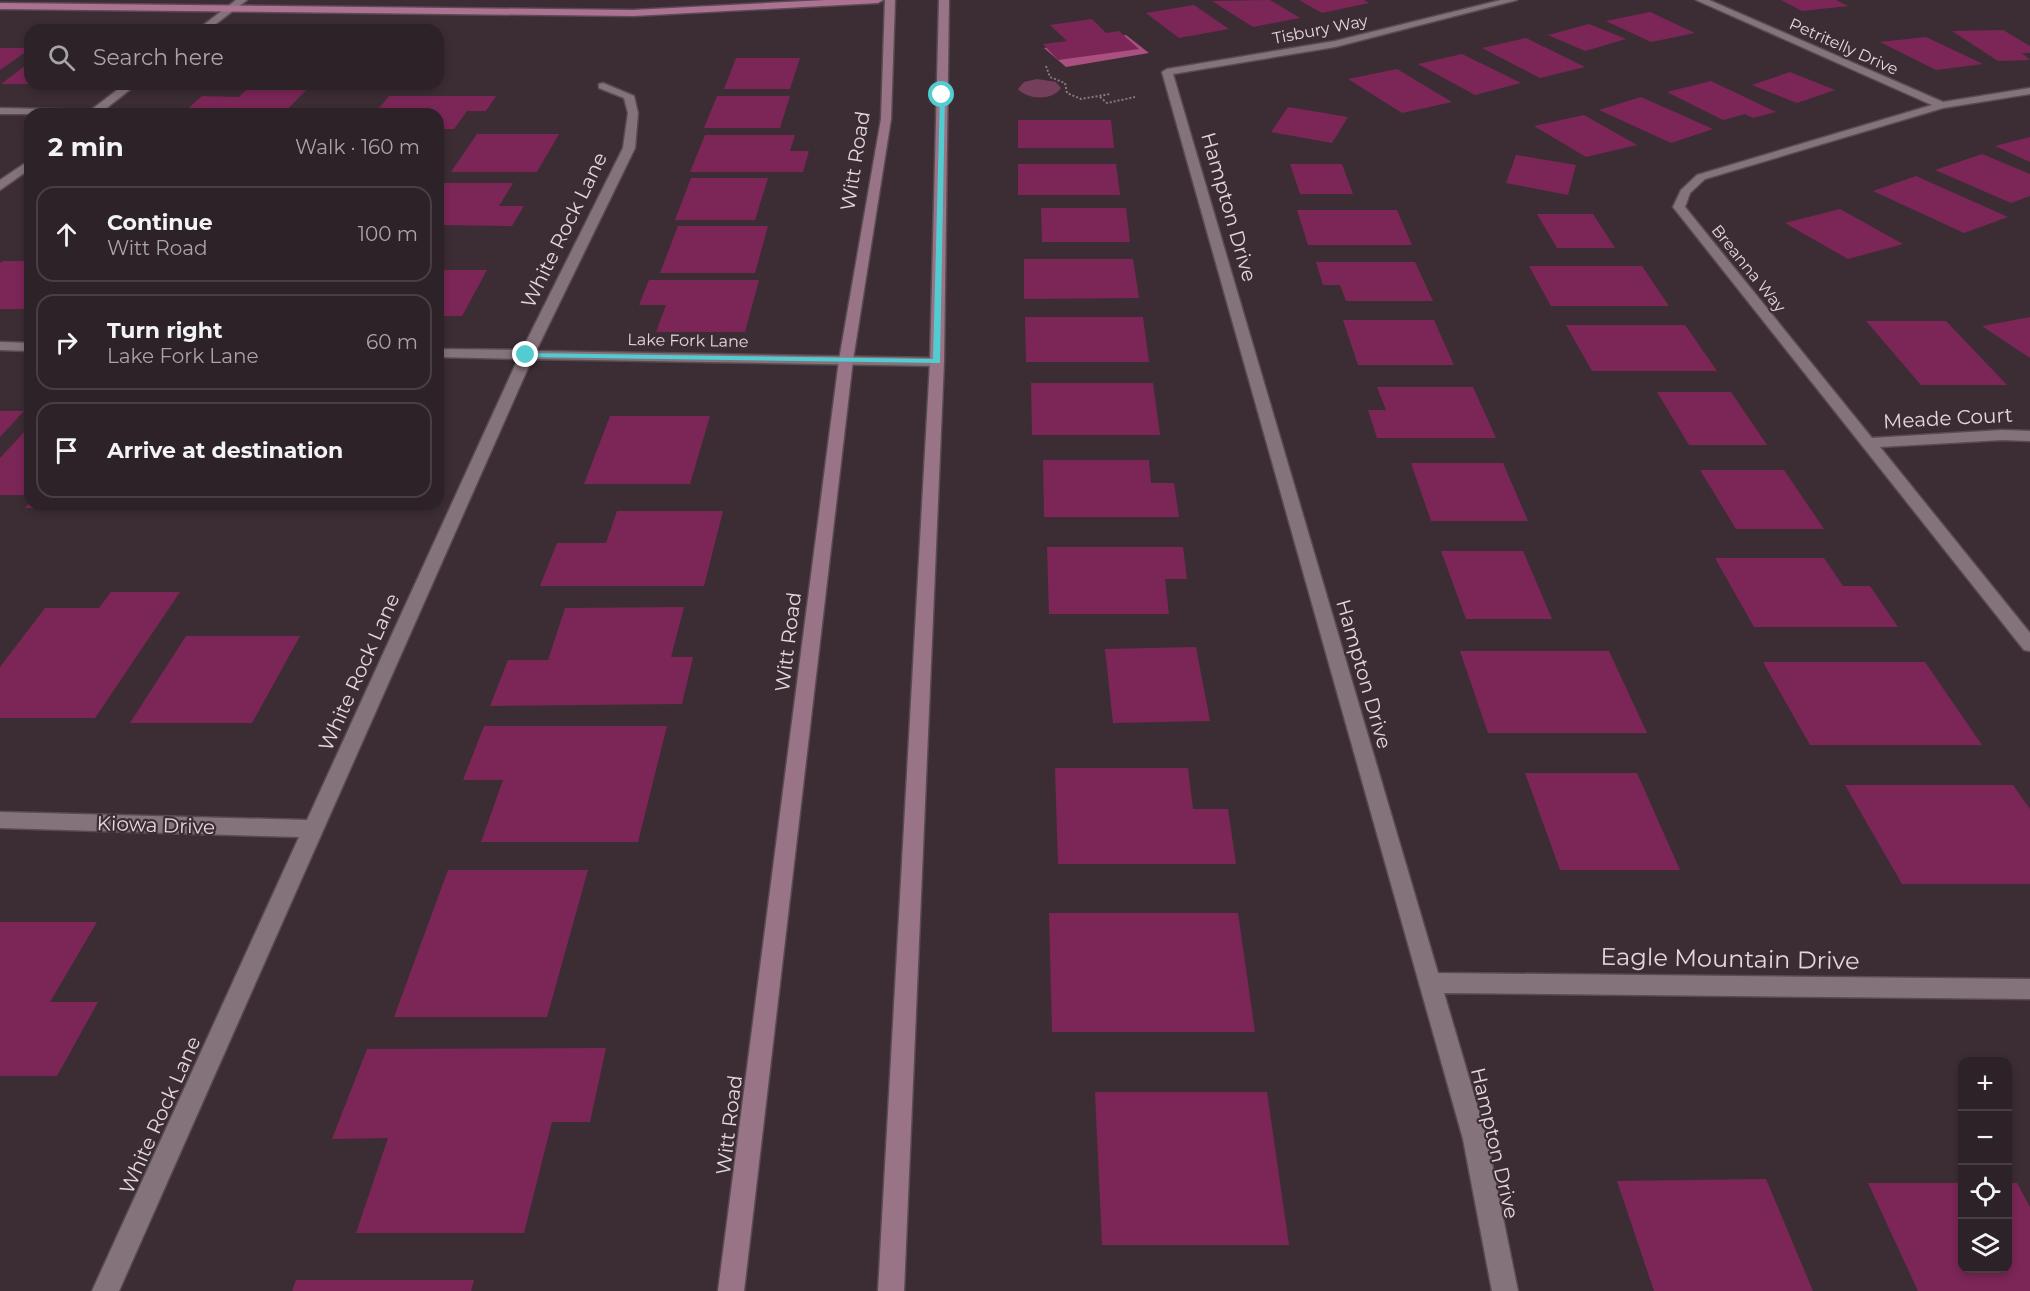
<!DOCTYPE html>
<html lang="en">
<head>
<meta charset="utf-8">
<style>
	:root { --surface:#2d2227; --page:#392f33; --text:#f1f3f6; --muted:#a7a4a7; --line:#483f44 }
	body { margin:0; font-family:Montserrat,sans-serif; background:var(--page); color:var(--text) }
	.controls { position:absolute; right:18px; bottom:18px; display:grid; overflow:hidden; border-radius:12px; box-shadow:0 3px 9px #0003 }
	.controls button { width:54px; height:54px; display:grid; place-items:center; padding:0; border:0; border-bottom:2px solid var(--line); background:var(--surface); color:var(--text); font:30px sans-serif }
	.stop { position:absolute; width:18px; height:18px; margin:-14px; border:4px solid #52ccd0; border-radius:50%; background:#fff }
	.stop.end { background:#52ccd0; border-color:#fff; box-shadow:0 2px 6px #0008 }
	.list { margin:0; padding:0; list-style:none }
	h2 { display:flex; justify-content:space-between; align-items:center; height:78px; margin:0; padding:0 24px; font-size:26px }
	h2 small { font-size:20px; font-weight:400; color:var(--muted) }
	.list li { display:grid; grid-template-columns:39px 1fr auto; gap:18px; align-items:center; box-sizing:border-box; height:96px; margin:0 12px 12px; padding:0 12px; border:2px solid var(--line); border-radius:18px }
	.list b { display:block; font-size:22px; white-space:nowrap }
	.list p { margin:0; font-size:20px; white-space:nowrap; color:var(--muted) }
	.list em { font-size:20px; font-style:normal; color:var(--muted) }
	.icon { flex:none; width:33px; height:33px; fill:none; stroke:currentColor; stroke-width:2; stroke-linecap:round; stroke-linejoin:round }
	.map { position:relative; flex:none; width:2030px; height:1291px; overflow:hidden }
	.search { position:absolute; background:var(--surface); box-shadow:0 3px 9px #0003; left:24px; top:24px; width:420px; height:66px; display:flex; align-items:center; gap:15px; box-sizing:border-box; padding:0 21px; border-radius:18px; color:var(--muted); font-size:22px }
	.panel { position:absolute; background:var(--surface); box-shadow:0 3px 9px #0003; left:24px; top:108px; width:420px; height:402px; border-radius:18px }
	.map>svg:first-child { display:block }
	.green { fill:#753f5b }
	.water { fill:#a95081 }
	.building { fill:#7b2657 }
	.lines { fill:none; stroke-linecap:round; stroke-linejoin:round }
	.street-casing { stroke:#584b52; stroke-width:3 }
	.secondary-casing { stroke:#584b52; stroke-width:3 }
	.primary-casing { stroke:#584b52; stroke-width:3 }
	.path { stroke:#877a80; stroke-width:2; stroke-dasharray:2 2; stroke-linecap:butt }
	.street { fill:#85737c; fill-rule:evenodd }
	.secondary { fill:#997386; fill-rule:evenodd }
	.primary { fill:#ad7291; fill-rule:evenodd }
	.route { fill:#52ccd0 }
	.labels { text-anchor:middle; stroke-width:4.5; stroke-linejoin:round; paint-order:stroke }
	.far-street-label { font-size:16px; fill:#e1d7dc; stroke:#3c2d34 }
	.street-label { font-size:20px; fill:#e1d7dc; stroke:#3c2d34 }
	.near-street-label { font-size:24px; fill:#e1d7dc; stroke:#3c2d34 }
</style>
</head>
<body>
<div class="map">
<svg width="2030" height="1291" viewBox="0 0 2030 1291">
	<rect width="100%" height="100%" fill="#3c2d34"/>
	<path class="green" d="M1037 79 1056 82 1061 88C1052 101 1028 100 1018 89L1024 82Z"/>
	<path class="water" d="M1126 35 1149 53 1066 67 1044 48Z"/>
	<g class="building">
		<path d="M1270 0 1300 18 1253 27 1212 1Z"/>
		<path d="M1299 0H1364L1369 3 1322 13Z"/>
		<path d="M1781 0H1836L1848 6 1802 11Z"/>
		<path d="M1194 5 1229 29 1179 38 1146 13Z"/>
		<path d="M1650 12 1695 33 1651 42 1606 21Z"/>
		<path d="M1092 19 1106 33 1119 31 1139 49 1058 60 1043 44 1067 41 1050 25Z"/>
		<path d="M1589 24 1626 39 1585 51 1548 35Z"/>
		<path d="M2003 30 2030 46V53H2022L2030 60 1998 61 1952 31Z"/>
		<path d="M1926 37 1983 64 1936 70 1880 42Z"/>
		<path d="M1526 38 1585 67 1540 78 1482 48Z"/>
		<path d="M0 48H30V49L0 70Z"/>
		<path d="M1462 54 1521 83 1475 95 1418 64Z"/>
		<path d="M736 58H800L790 89H724Z"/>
		<path d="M30 62V84H1Z"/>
		<path d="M1397 69 1452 102 1402 113 1348 79Z"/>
		<path d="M1790 72 1835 90 1797 103 1752 85Z"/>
		<path d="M1711 81 1776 112 1753 118 1745 114 1723 120 1667 92Z"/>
		<path d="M252 84H312L283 114H182L202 96 239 97Z"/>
		<path d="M389 96H496L486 111H467L454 129H438V114H374Z"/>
		<path d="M717 96H790L780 128H704Z"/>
		<path d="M1641 97 1713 129 1671 143 1599 110Z"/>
		<path d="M1288 107 1348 117 1332 143 1271 132Z"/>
		<path d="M1584 115 1637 145 1586 157 1534 126Z"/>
		<path d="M1018 120H1111L1114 148H1018Z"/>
		<path d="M477 134H559L537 172H451Z"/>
		<path d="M705 135H795L790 151H809L803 172H690Z"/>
		<path d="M2030 137V162L1995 146Z"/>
		<path d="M1982 154 2030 174V196L2011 203 1935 170Z"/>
		<path d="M1516 155 1576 165 1568 195 1506 183Z"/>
		<path d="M1018 164H1116L1120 195H1018Z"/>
		<path d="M1290 164H1342L1353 194H1300Z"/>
		<path d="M1916 176 2008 217 1964 233 1873 191Z"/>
		<path d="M691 178H768L755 220H675Z"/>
		<path d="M438 183H513L499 206H524L512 226 438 225Z"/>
		<path d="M1041 208H1126L1130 242H1042Z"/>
		<path d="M1840 209 1903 244 1848 259 1785 223Z"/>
		<path d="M1297 210H1397L1412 245H1308Z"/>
		<path d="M1537 214H1593L1615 248H1557Z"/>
		<path d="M678 226H768L755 273H660Z"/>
		<path d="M1024 259H1133L1139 298 1024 299Z"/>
		<path d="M3 261H30V309H0V263Z"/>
		<path d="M1316 262H1415L1433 301H1346L1340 285H1323Z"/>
		<path d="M1529 266H1642L1669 306H1551Z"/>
		<path d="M438 270H487L462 316H438Z"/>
		<path d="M649 280H759L745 332H656L666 305H639Z"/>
		<path d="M1025 317H1143L1149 362H1026Z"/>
		<path d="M2030 317V358L1982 326Z"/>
		<path d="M1343 320H1434L1454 365H1358Z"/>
		<path d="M1866 321H1946L2007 385H1921Z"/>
		<path d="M1566 325H1685L1717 371H1592Z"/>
		<path d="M1031 383H1153L1160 435H1032Z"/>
		<path d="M1377 387H1473L1496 438H1377L1368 410H1386Z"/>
		<path d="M1657 392H1731L1767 445H1689Z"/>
		<path d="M0 411H24L0 437Z"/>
		<path d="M610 416H710L690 484H584Z"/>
		<path d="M26 430H30V495H0V458Z"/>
		<path d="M1043 460H1149L1151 483H1174L1179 517H1044Z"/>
		<path d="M1411 463H1503L1528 521H1431Z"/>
		<path d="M1700 470H1784L1824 529H1736Z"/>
		<path d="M30 502V504H73L69 508H25Z"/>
		<path d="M617 511H723L704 586H540L557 543H606Z"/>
		<path d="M1047 547H1183L1187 579H1165L1169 614H1049Z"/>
		<path d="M1441 551H1523L1552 619H1466Z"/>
		<path d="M1715 558H1824L1843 586H1870L1898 627H1754Z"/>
		<path d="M111 592H180L95 718H0V667L45 608H99Z"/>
		<path d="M684 607 671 657H693L682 704 490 706 508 660H548L565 608Z"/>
		<path d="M186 636H300L252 723H130Z"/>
		<path d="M1196 647 1210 721 1113 723 1105 649Z"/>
		<path d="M1460 651H1609L1647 733H1488Z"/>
		<path d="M1763 662H1925L1982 745H1810Z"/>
		<path d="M484 726H667L638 842H481L503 780H463Z"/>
		<path d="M1055 768H1188L1193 809H1228L1236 864H1058Z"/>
		<path d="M1525 773H1637L1680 870H1560Z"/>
		<path d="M1845 785H2013L2030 809V884H1902Z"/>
		<path d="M448 870H588L547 1017H394Z"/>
		<path d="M1049 913H1238L1255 1032H1052Z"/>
		<path d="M0 922H97L50 1002H98L57 1076H0Z"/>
		<path d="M606 1048 590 1122H552L524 1233H356L388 1138 332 1139 367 1049Z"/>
		<path d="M1095 1092H1267L1289 1245H1102Z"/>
		<path d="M1766 1179 1813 1291H1654L1617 1181Z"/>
		<path d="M1868 1183H1962V1268H2008V1183H2017L2030 1207V1291H1918Z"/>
		<path d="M296 1280H474L471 1291H292Z"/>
	</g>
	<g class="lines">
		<defs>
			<g id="street">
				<path d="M236 0H247L208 30H197Z"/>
				<path d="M1501 0H1517L1335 47 1173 74 1438 973 2030 979V999L1444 993 1487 1139 1518 1291H1492L1463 1139 1162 72 1167 69 1335 41Z"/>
				<path d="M1696 0H1709L1943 102 2030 88V94L1943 108 1705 179 1690 193 1685 207 1872 438 2002 430 2030 431V441L2002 440 1880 447 2030 633V651L2024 650 1673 207 1681 190 1697 175 1932 105Z"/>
				<path d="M603 83 634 96 638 113 635 148 536 351 937 358 944 362 937 366 532 359 119 1291H92L299 837 0 828V812L307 820 518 359 438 357V349L522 350 623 148 628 113 624 98 599 88V84Z"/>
				<path d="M125 84H137L99 114H0V108L91 110Z"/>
				<path d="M30 160V169L0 190V180Z"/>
				<path d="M0 342 30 343V351L0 350Z"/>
			</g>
			<g id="secondary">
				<path d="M885 0H895L891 119 853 360 744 1291H718L839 360 881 119Z"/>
				<path d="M939 0H949L944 362 904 1291H878L930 362Z"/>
			</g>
			<path id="primary" d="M826 0H883L878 3 633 16 0 9V3L633 10Z"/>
		</defs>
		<use href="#street" class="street-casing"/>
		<use href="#secondary" class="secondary-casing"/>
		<use href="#primary" class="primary-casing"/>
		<g class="path">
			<path d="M1046 66 1050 77 1065 83 1067 93 1081 99 1110 94"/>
			<path d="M1100 97 1107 103 1135 97"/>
		</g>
		<use href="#street" class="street"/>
		<use href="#secondary" class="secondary"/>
		<use href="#primary" class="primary"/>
	</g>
	<path class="route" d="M940 94 945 95 940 363 526 357 523 355 526 353 933 359Z"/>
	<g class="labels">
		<g class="far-street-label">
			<text transform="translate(1320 29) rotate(-11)" y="6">Tisbury Way</text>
			<text transform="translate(1844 46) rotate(24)" y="6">Petritelly Drive</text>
			<text transform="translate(1749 268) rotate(51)" y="6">Breanna Way</text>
			<text transform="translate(688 340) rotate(1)" y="6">Lake Fork Lane</text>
		</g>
		<g class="street-label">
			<text transform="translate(855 161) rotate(-81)" y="7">Witt Road</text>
			<text transform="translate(1229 207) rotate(74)" y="7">Hampton Drive</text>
			<text transform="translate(564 230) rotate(-64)" y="7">White Rock Lane</text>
			<text transform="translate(1948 418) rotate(-3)" y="7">Meade Court</text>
			<text transform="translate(788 642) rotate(-83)" y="7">Witt Road</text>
			<text transform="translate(359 672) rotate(-66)" y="7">White Rock Lane</text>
			<text transform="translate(1364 674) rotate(74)" y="7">Hampton Drive</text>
			<text transform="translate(156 825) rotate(2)" y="7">Kiowa Drive</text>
			<text transform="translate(160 1115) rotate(-66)" y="7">White Rock Lane</text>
			<text transform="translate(729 1125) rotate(-83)" y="7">Witt Road</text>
			<text transform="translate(1495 1143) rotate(77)" y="7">Hampton Drive</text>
		</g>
		<g class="near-street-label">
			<text transform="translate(1730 959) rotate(1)" y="8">Eagle Mountain Drive</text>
		</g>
	</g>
</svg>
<div class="controls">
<button>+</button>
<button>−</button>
<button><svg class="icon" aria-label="locate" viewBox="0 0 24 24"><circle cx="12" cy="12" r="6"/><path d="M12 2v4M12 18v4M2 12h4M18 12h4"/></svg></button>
<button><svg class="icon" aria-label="layers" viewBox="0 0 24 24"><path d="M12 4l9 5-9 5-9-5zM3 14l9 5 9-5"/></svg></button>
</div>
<div class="stop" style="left:942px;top:95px"></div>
<div class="stop end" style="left:526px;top:355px"></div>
<div class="search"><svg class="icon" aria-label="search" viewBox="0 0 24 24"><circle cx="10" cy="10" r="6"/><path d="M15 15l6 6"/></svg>Search here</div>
<section class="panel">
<h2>2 min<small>Walk · 160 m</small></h2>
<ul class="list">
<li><svg class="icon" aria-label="ahead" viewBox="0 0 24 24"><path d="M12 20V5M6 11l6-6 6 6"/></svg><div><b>Continue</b><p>Witt Road</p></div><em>100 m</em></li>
<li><svg class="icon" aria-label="right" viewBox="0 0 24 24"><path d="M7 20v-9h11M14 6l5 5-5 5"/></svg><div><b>Turn right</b><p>Lake Fork Lane</p></div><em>60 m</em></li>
<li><svg class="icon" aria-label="arrive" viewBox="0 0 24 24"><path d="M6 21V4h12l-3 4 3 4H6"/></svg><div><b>Arrive at destination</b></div></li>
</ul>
</section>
</div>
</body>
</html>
